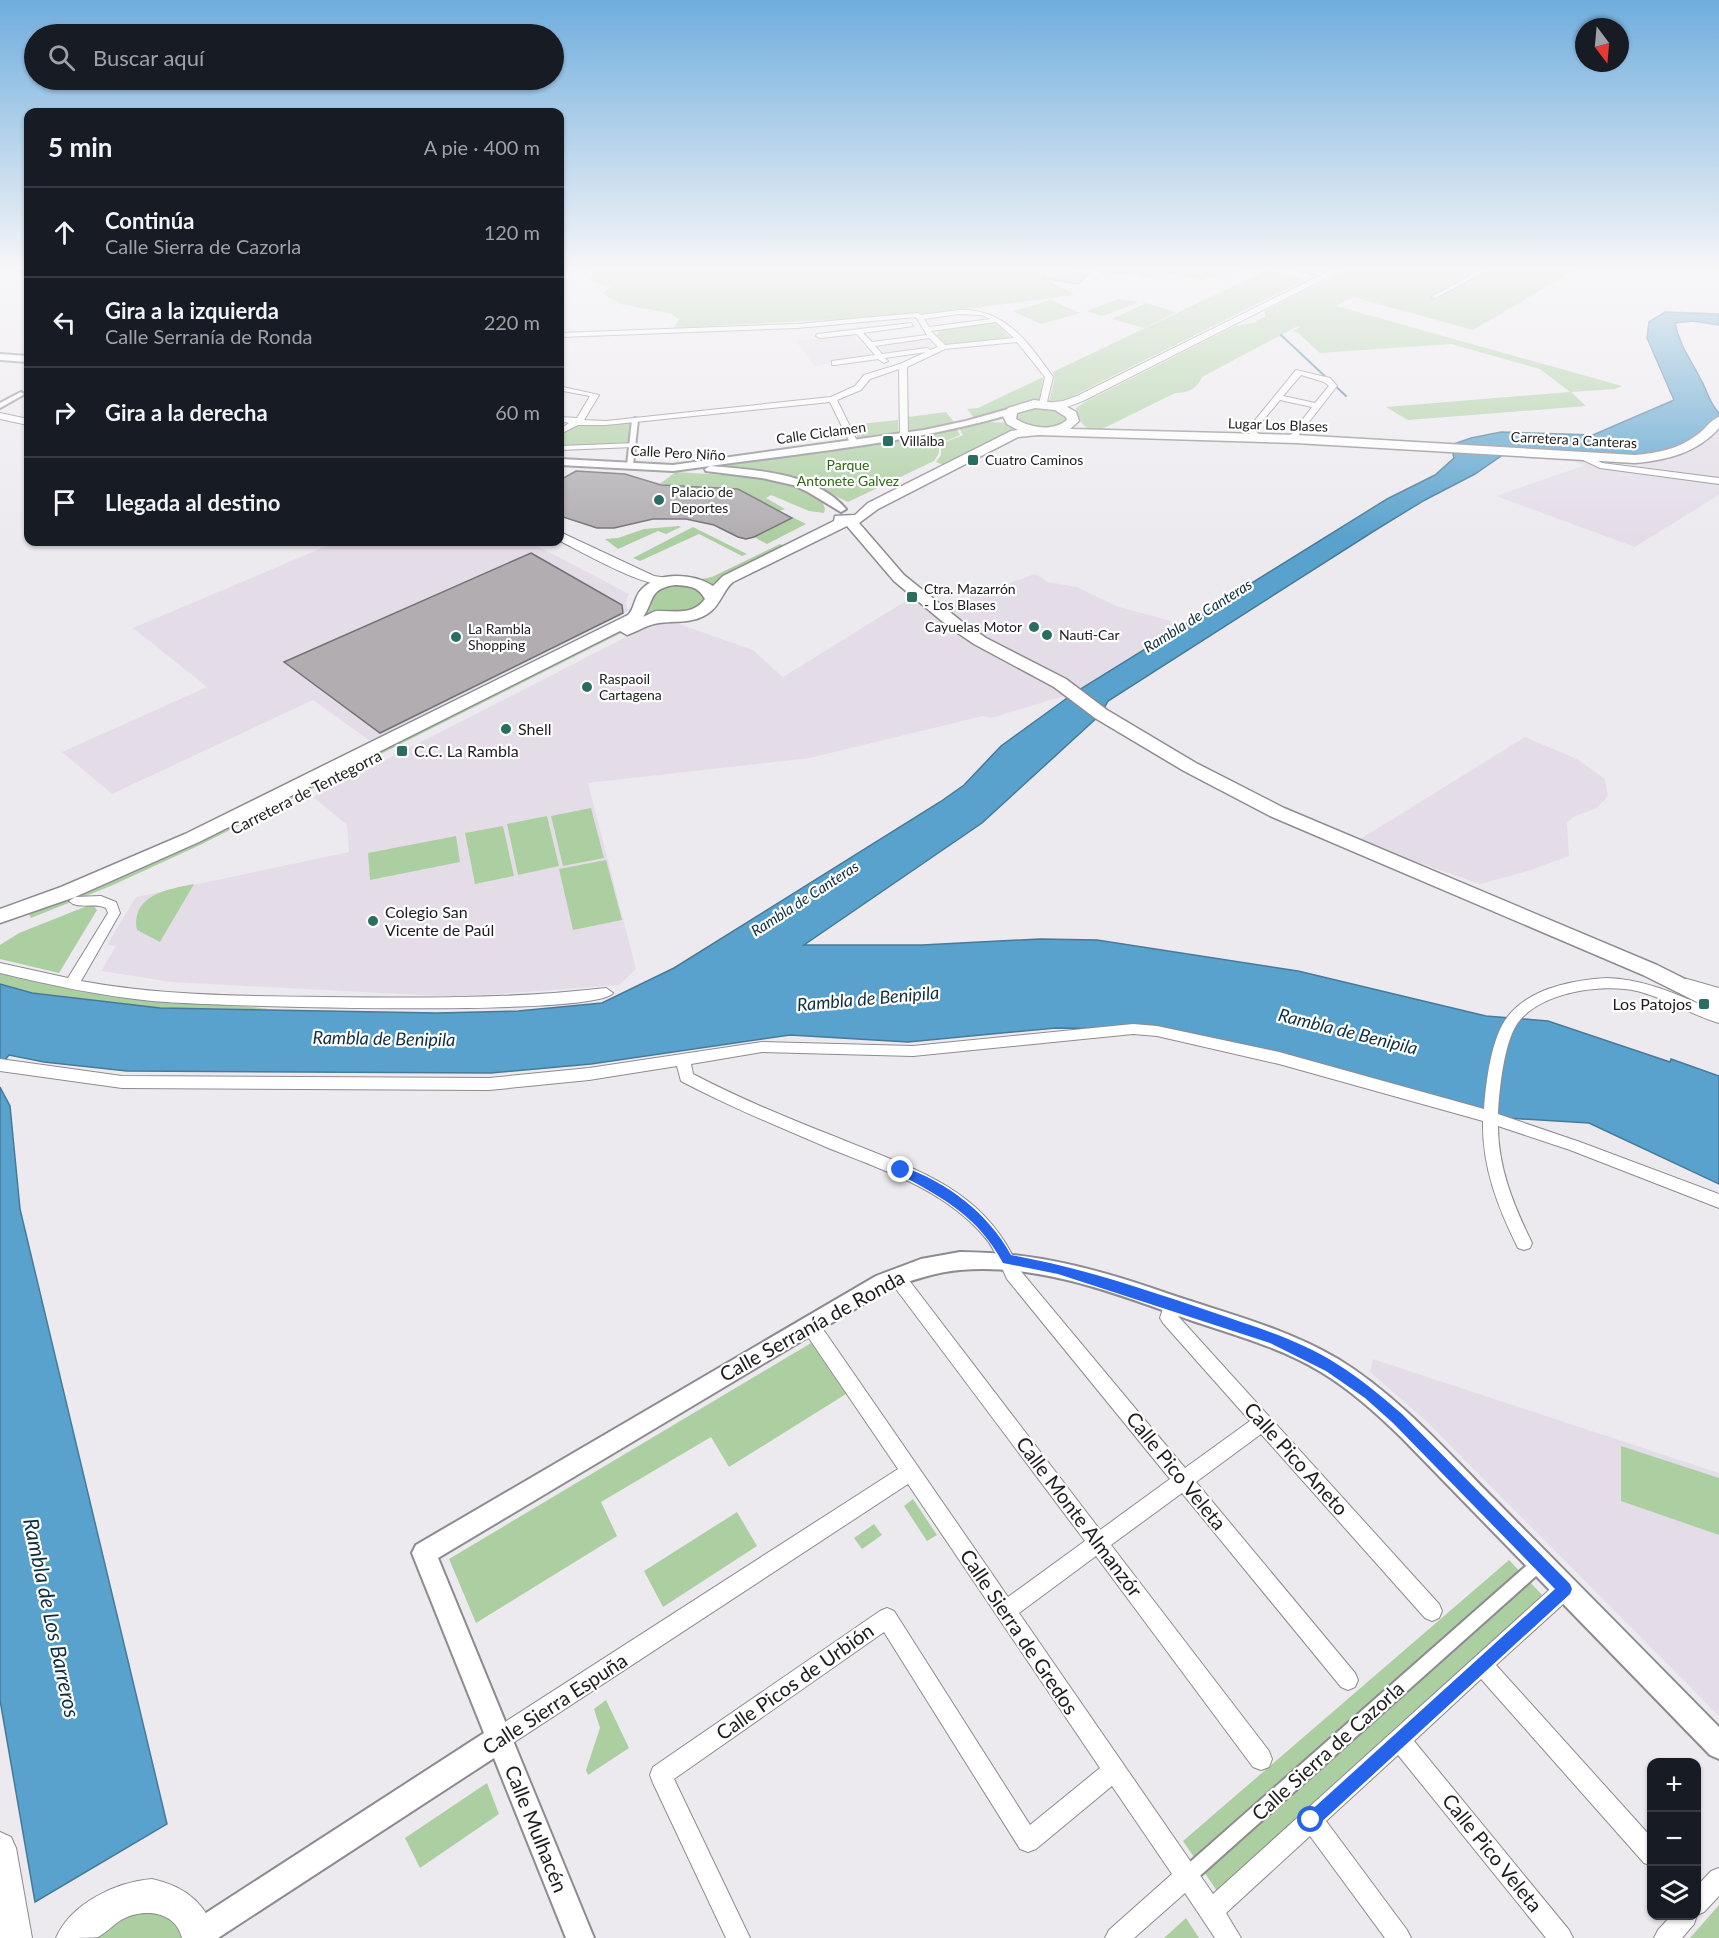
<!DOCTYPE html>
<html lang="es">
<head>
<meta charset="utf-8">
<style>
	:root { --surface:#171b24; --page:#20242c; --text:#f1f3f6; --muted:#9ea1a6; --line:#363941 }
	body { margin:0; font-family:Lato,sans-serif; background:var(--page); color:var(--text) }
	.controls { position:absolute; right:18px; bottom:18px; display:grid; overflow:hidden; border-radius:12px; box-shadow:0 2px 4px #0004 }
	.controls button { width:54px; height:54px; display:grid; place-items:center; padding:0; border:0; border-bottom:2px solid var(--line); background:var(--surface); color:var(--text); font:30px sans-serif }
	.compass { position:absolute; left:1575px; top:18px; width:54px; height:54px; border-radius:50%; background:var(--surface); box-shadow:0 2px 4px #0004; rotate:164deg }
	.stop { position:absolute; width:18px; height:18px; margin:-14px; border:4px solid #2563eb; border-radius:50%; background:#fff }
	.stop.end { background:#2563eb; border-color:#fff; box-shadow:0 2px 6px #0008 }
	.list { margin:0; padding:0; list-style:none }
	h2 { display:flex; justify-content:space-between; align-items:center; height:78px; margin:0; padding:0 24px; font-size:26px }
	h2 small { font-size:20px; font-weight:400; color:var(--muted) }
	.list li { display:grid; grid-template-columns:39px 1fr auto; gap:18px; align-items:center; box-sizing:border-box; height:90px; padding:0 24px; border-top:2px solid var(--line) }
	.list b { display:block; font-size:22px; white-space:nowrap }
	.list p { margin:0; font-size:20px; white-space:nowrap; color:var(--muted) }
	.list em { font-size:20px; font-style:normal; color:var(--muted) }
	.icon { flex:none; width:33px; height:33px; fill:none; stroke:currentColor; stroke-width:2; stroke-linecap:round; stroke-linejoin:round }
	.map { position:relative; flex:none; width:1719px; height:1938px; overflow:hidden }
	.search { position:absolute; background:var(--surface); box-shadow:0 2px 4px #0004; left:24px; top:24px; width:540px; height:66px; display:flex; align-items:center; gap:15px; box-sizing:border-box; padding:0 21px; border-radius:33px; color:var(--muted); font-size:22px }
	.panel { position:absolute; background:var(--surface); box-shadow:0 2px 4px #0004; left:24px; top:108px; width:540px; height:438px; border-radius:12px }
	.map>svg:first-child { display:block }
	.built { fill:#e4dde8 }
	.green { fill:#accfa1 }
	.water { fill:#59a2cd; stroke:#477a98; stroke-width:1.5 }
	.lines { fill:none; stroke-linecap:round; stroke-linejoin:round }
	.stream { stroke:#477a98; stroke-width:2 }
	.building { fill:#b1adb1; stroke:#757174; stroke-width:1.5 }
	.pedestrian-casing { stroke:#8e8b90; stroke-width:4 }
	.minor-casing { stroke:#8e8b90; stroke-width:2 }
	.tertiary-casing { stroke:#8e8b90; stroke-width:4 }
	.secondary-casing { stroke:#8e8b90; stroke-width:2 }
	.primary-casing { stroke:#8e8b90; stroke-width:3 }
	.pedestrian { fill:#fff; fill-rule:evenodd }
	.minor { fill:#fff; fill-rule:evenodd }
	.tertiary { fill:#fff; fill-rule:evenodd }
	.secondary { fill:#fff; fill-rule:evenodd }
	.primary { fill:#fff; fill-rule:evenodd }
	.route { fill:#2563eb }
	.poi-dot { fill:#296e60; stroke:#fff; stroke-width:2 }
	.labels { text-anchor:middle; stroke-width:4.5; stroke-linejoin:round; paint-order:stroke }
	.far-street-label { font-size:14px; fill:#1e1c1e; stroke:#fff }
	.far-poi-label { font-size:14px; fill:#1e1c1e; stroke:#fff; text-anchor:start }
	.far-park-label { font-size:14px; fill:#2d6615; stroke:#fff }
	.far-water-label { font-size:15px; font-style:italic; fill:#0e2f42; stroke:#fff }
	.poi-label { font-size:16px; fill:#1e1c1e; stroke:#fff; text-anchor:start }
	.street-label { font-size:16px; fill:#1e1c1e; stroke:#fff }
	.water-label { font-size:18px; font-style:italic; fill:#0e2f42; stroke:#fff }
	.near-street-label { font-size:20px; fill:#1e1c1e; stroke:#fff }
	.near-water-label { font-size:21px; font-style:italic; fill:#0e2f42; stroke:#fff }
</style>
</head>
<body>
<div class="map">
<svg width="1719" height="1938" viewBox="0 0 1719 1938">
	<rect width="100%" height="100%" fill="#edeaef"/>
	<g class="built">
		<path d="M852 334 873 356 836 361 815 367 796 341Z"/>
		<path d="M925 338 934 346 883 355 875 347Z"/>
		<path d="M1719 422V495L1635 547 1496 496 1583 466 1570 459V456Z"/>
		<path d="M336 542H530L629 594 626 603 628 611 370 741 313 700 112 794 62 752 207 687 133 628Z"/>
		<path d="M1035 574 1048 582 1077 587 1116 606 1185 625 1074 693 991 718 983 716 810 758 588 783 636 969 619 985 457 997 171 982 101 971 116 946 107 945 136 897 349 852 347 825 313 797 644 628 659 624H679L753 650 783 677 917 594 936 609Z"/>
		<path d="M1525 737 1577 759 1605 779 1608 796 1597 808 1573 817 1567 823 1569 856 1528 871 1480 884 1357 841Z"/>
		<path d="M1373 1359 1719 1473V1716L1424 1419 1370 1372Z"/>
	</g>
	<g class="green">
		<path d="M596 266H1048L1049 267 1038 274 1074 295 918 315 674 328 679 320 672 314 621 304 603 294 610 287 590 280Z"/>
		<path d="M1098 266H1137L1142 268 1147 266H1252L1236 273 1201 280 1171 274 1145 278 1138 273 1106 275H1102Z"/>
		<path d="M1275 266H1335L1313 276Z"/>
		<path d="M1355 266H1582L1473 330 1353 297 1336 306 1622 386 1615 389 1571 392 1586 406 1408 420 1386 407 1570 392 1540 369 1451 344 1320 353 1298 333 1293 331 1300 327 1298 326 1202 377C1197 389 1188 393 1175 393L1096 432C1082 428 1080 421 1076 408L1085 402 1235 326 1258 322 1256 320 1265 317V311Z"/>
		<path d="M1267 270 1305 280 1073 396 1062 401 1049 402 1055 378 1053 372Z"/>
		<path d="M1118 299 1140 302 1102 316 1087 311Z"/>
		<path d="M1051 300 1080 313 1041 324 1013 311Z"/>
		<path d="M1146 303 1176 312 1144 328 1112 319Z"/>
		<path d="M997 323 1011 339 947 345 937 336 939 330Z"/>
		<path d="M1043 377 1039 401 1021 403 975 419 967 409 978 408Z"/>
		<path d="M1021 406 1065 410 1070 424 1027 431 949 467 936 462 941 455V444L963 435 958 426 988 422 1012 423 1010 419Z"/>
		<path d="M946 412 954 422 907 432 908 417Z"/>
		<path d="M898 420V432L857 437 851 425Z"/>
		<path d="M635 421 633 445 560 448V435L573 426Z"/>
		<path d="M956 426 960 435 939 444V453L934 461 848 502 813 485 790 478 709 466 898 441Z"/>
		<path d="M676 472C729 476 778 474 825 501L823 503 825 509 824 513 809 511 771 495 766 498 785 509 779 511 658 485Z"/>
		<path d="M792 517 806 524 767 544 754 537Z"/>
		<path d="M679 526 681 527 666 534 658 531 618 549 605 539 618 538 644 529Z"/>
		<path d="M693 527 747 554 742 556 699 534 640 561 633 558Z"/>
		<path d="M780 544 789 548 728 579 709 605 639 624 200 845 113 885 31 918 26 909 68 892 633 618 650 589 712 577Z"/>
		<path d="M591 808 604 858 563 866 551 816Z"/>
		<path d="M547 816 559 866 518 875 507 824Z"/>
		<path d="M503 826 514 876 475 884 465 833Z"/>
		<path d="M456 836 460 862 370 880 368 853Z"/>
		<path d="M606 860 622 920 573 930 559 869Z"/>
		<path d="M194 884 160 942 137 930C131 895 168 889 194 884Z"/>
		<path d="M92 904 97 910 59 973 0 959V945L19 933Z"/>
		<path d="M0 968 110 991 269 1009 160 1008 126 1006 32 993 0 984Z"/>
		<path d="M811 1343 846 1394 729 1467 711 1437 601 1502 617 1536 476 1623 449 1559Z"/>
		<path d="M1621 1446 1719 1478V1535L1621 1501Z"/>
		<path d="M913 1499 937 1535 927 1541 904 1506Z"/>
		<path d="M737 1512 757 1546 663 1607 644 1571Z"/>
		<path d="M874 1524 882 1535 862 1549 854 1538Z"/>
		<path d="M1509 1560 1545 1598 1217 1891 1183 1841Z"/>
		<path d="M606 1700 629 1748 588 1775 586 1770 600 1728 594 1709Z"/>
		<path d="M487 1783 499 1814 420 1868 405 1838Z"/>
		<path d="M139 1897 199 1938H73L81 1930Z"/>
		<path d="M1719 1905V1938H1690Z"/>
		<path d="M1186 1918 1199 1938H1164Z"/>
	</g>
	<g class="water">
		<path d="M1665 312 1719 314V325L1693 321 1675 323C1679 345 1691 360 1701 380 1708 392 1709 403 1719 413V421L1708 433 1658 457 1507 452 1475 474 1423 501 1374 531 1108 701 1101 714 982 823 804 945H922L1040 939 1097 940 1298 971 1486 1016 1548 1021 1670 1062 1671 1059 1719 1076V1184L1589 1123 1490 1117 1279 1058 1133 1029 1056 1028 908 1042 790 1035 591 1064 491 1073 127 1071 44 1062 9 1055 0 1066V984L32 993 160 1008 437 1013 518 1011 602 1003 674 968 940 802 964 785 1001 746 1074 693 1387 499 1435 475 1454 458 1451 445 1471 438 1501 432 1593 435 1674 400 1647 338 1649 322Z"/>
		<path d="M0 1087 10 1106 20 1209 167 1824 35 1902 0 1700Z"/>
	</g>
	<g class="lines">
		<g class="stream">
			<path d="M13 266 28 277"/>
			<path d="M1281 335 1346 396"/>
		</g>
	</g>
	<g class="building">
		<path d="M1043 269 1089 274 1078 284 1042 278Z"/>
		<path d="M576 471 625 474 661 485 738 489 792 518 754 537 746 539 738 537 714 525 686 519H653L614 528H597L560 516V480Z"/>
		<path d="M531 553 622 605 623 613 380 733 284 662Z"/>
	</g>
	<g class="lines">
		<defs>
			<g id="pedestrian">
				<path d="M21 392 24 394 23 395 0 408V403Z"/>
				<path d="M635 418 638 420 633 465 630 467 627 465 632 420Z"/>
				<path d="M1540 1555 1545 1558 1548 1563 1545 1568 1193 1882 1187 1885 1181 1882 1178 1876 1181 1870 1535 1558Z"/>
			</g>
			<g id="minor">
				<path d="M1487 266H1494L1436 298 1431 297Z"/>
				<path d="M959 310C1005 308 1028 342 1053 377L1046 406 1039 404 1045 377 1017 342 945 349 907 367 908 436 904 438 900 436 899 369 870 379 861 390 837 400 858 443 854 445 850 443 830 402 606 425H578L560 434V429L569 423 560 421V417L577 418 590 396 563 391V387L599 395 584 420 606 421 831 397 855 386 864 375 900 364 926 352 885 358 888 361 884 363 878 359 835 365H832V361L875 355 857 334 820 338 816 336 817 334 911 323 913 326 863 333 872 342 927 335 916 317 797 328 560 337V333L797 324 918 313 921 315ZM959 314 981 315 991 319 929 327 924 319ZM996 322 1014 338 945 345 931 331ZM929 338 938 347 930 350 927 348 882 354 875 346Z"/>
				<path d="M1296 370 1330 378 1337 386 1298 436 1299 441H1293L1290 436 1312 407 1280 400 1255 430 1262 438 1255 440 1247 430ZM1301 375 1324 382 1329 386 1315 403 1283 396Z"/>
				<path d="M636 443 637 445 633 447 560 450V446Z"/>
				<path d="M1579 454H1585L1602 463 1719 478V484L1600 468 1579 458Z"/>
				<path d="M101 896 116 902 120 913 81 981C162 996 243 996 325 997 419 998 512 999 606 988L613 993C596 1018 203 1006 152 1001 101 996 50 985 0 973V963L68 978 108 913 106 908C94 902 78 910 69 901L75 897Z"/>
				<path d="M1607 978C1647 979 1682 997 1719 1012V1023C1691 1015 1666 998 1637 991 1602 983 1539 992 1517 1024 1504 1043 1499 1091 1498 1114L1580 1142 1719 1194V1208L1570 1150 1498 1126C1498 1168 1514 1206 1532 1243L1530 1248 1524 1250 1518 1248C1498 1208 1482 1167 1483 1121L1279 1064 1157 1036 1133 1034 913 1056 762 1052 691 1064 693 1074C739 1098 787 1118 836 1137 912 1169 984 1186 1019 1269L1185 1468 1250 1421 1163 1323 1160 1318 1166 1299 1172 1296 1178 1299 1180 1304 1178 1316 1439 1604 1442 1611 1439 1618 1432 1621 1425 1618 1261 1434 1196 1482 1355 1673 1358 1680 1355 1687 1348 1690 1341 1687 1182 1493 1111 1545 1269 1751 1272 1759 1269 1767 1261 1770 1253 1767 1096 1556 1019 1613 1213 1894 1558 1582 1565 1579 1572 1582 1575 1589 1572 1596 1496 1665 1652 1838V1866L1644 1863 1481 1679 1414 1741 1569 1930 1573 1938H1546L1398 1755 1326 1821 1407 1930 1411 1938H1385L1310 1836 1226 1913 1241 1938H1215L1185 1893 1134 1938H1105L1109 1930 1172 1874 1112 1786 1036 1849 1028 1852 1020 1849 884 1632 674 1779 750 1938H726L653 1783 650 1775 653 1767 880 1611 887 1608 894 1611 1030 1825 1100 1768 908 1484 507 1747 499 1750 491 1747 488 1739 491 1731 898 1469 804 1331 801 1325 804 1319 810 1317 816 1319 1008 1597 1085 1541 890 1281 888 1276 890 1271 896 1269 902 1271 1100 1530 1170 1479 1007 1279C1000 1264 995 1248 983 1235 942 1188 882 1170 826 1147 777 1126 728 1106 681 1081L677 1066 589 1080 489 1090 122 1088 0 1071V1059L122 1076 489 1078 589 1068 762 1042 913 1046 1133 1024 1157 1026 1279 1052 1484 1109C1486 1083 1491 1036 1509 1015 1531 988 1574 980 1607 978Z"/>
				<path d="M1687 979 1719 988V998L1682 988 1680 984 1682 980Z"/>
				<path d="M1719 1868V1896L1704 1912 1697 1915 1694 1924 1682 1938H1654L1658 1930 1671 1916H1696V1887L1711 1871Z"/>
			</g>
			<g id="tertiary">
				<path d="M0 354 28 356V362L0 360Z"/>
				<path d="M1012 408 1017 411 1015 413C916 442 812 452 710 466 755 470 814 472 846 509L841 512 808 492 793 485 762 478 706 471 705 469 710 466 673 471 560 465V459L673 465 924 430 966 421Z"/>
				<path d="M960 1252C1035 1252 1098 1269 1169 1294 1225 1313 1286 1328 1338 1359 1400 1397 1449 1454 1500 1505 1573 1579 1646 1653 1719 1727V1759L1710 1755 1402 1438C1377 1414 1351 1390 1321 1372 1280 1347 1234 1335 1190 1320 1117 1294 1039 1263 960 1270 936 1272 913 1280 890 1288L438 1558 594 1938H566L494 1758 218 1938H186L185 1934 189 1924 484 1733 412 1553 416 1545 876 1276 921 1259Z"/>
			</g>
			<g id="secondary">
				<path d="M1339 266H1350L1085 400C1073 405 1055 413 1044 405L1046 403 1063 401 1077 396Z"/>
				<path d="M0 413 28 419V425L0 419Z"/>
				<path d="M560 532 654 576 674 579 676 582C660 598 579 550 560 541Z"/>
				<path d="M0 1832 11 1837 16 1848 32 1938H0Z"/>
				<path d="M152 1879C185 1886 208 1904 216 1938H182C175 1910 142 1908 121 1920 113 1925 106 1933 98 1937 91 1938 66 1938 56 1938 71 1903 116 1882 152 1879Z"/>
			</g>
			<path id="primary" d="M1034 400 1062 404 1076 412 1079 421 1070 429 1296 435 1635 455C1658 453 1679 449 1697 435 1705 430 1710 420 1719 417V428C1697 453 1667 460 1635 463L1296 443 1038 435 1018 437 878 509 859 523 904 575 961 621 986 638 1066 679 1107 710 1196 763 1284 808 1657 965 1719 996V1013L1643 975 1270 816 1184 771 1095 718 1054 687 974 644 949 627 894 581 847 526 733 582C723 590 721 604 710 612 694 625 672 620 654 624 645 626 636 632 627 635L620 631 199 842 75 897 0 923V909L61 887 185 834 628 615C635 608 634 597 641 590 658 571 693 573 713 586L723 576 834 521 835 516 855 515 868 503 1011 431 1018 430 1007 424 1003 416 1008 408ZM1035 408 1055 410 1066 417 1067 420C1052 432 1031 428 1016 419L1017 413ZM675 585C689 586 698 586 705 599 693 615 678 611 660 611 654 610 649 615 643 617 655 600 648 589 675 585Z"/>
		</defs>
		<use href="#pedestrian" class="pedestrian-casing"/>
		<use href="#minor" class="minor-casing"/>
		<use href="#tertiary" class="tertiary-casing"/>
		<use href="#secondary" class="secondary-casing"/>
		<use href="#primary" class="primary-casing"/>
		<use href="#pedestrian" class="pedestrian"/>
		<use href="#minor" class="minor"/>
		<use href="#tertiary" class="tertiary"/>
		<use href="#secondary" class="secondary"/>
		<use href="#primary" class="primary"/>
	</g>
	<linearGradient id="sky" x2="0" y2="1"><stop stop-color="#6faddd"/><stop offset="0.5" stop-color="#f7f6f8"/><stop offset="1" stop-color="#f7f6f8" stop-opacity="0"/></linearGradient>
	<rect width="1719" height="537" fill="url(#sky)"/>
	<path class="route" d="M901 1166C947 1182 988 1213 1011 1255 1079 1267 1144 1289 1209 1311 1252 1326 1298 1339 1337 1364 1360 1378 1381 1396 1402 1414L1570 1584 1572 1589 1570 1594 1317 1826 1311 1828 1306 1826 1303 1820 1306 1815 1555 1589 1393 1423 1365 1398 1326 1371 1270 1343 1058 1274 1003 1263C978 1216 943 1198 897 1173V1167Z"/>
	<g class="poi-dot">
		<rect x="882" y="435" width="12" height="12" rx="3"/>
		<rect x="967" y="454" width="12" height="12" rx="3"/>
		<circle cx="659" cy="500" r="6"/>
		<rect x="906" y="591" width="12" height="12" rx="3"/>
		<circle cx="1034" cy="627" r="6"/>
		<circle cx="1047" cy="635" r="6"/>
		<circle cx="456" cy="637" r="6"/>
		<circle cx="587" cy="687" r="6"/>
		<circle cx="506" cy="729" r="6"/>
		<rect x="396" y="745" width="12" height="12" rx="3"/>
		<circle cx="373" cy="921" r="6"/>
		<rect x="1698" y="998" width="12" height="12" rx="3"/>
	</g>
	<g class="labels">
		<g class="far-street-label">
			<text transform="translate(1278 425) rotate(2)" y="5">Lugar Los Blases</text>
			<text transform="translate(821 433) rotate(-8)" y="5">Calle Ciclamen</text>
			<text transform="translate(1574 440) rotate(3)" y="5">Carretera a Canteras</text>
			<text transform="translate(678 453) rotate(3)" y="5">Calle Pero Niño</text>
		</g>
		<g class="far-poi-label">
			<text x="900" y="446">Villalba</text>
			<text x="985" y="465">Cuatro Caminos</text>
			<text x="671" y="497">Palacio de<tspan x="671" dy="16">Deportes</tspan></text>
			<text x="924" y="594">Ctra. Mazarrón<tspan x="924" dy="16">- Los Blases</tspan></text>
			<text x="1022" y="632" text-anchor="end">Cayuelas Motor</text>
			<text x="468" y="634">La Rambla<tspan x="468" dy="16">Shopping</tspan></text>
			<text x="1059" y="640">Nauti-Car</text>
			<text x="599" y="684">Raspaoil<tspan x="599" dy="16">Cartagena</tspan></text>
		</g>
		<g class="far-park-label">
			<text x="848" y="470">Parque<tspan x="848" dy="16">Antonete Galvez</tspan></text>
		</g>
		<g class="far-water-label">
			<text transform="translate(1198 616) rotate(-32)" y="5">Rambla de Canteras</text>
			<text transform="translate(805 899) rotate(-33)" y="5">Rambla de Canteras</text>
		</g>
		<g class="poi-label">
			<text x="518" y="735">Shell</text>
			<text x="414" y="757">C.C. La Rambla</text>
			<text x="385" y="918">Colegio San<tspan x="385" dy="18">Vicente de Paúl</tspan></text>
			<text x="1692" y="1010" text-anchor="end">Los Patojos</text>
		</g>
		<g class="street-label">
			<text transform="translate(306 792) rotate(-27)" y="6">Carretera de Tentegorra</text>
		</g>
		<g class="water-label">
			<text transform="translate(868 999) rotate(-5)" y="6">Rambla de Benipila</text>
			<text transform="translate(1348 1032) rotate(14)" y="6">Rambla de Benipila</text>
			<text transform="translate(384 1039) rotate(1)" y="6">Rambla de Benipila</text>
		</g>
		<g class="near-street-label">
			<text transform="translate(812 1326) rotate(-29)" y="7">Calle Serranía de Ronda</text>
			<text transform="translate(1296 1459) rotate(48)" y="7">Calle Pico Aneto</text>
			<text transform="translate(1176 1471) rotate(51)" y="7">Calle Pico Veleta</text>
			<text transform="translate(1079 1517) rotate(53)" y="7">Calle Monte Almanzór</text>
			<text transform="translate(1019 1632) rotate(56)" y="7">Calle Sierra de Gredos</text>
			<text transform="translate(795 1682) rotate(-35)" y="7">Calle Picos de Urbión</text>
			<text transform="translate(555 1704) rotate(-33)" y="7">Calle Sierra Espuña</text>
			<text transform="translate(1328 1751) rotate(-42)" y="7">Calle Sierra de Cazorla</text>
			<text transform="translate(536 1829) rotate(68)" y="7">Calle Mulhacén</text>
			<text transform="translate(1492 1853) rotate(51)" y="7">Calle Pico Veleta</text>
		</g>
		<g class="near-water-label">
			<text transform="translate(51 1618) rotate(78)" y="7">Rambla de Los Barreros</text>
		</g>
	</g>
</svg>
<div class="controls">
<button>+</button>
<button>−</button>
<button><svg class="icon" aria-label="layers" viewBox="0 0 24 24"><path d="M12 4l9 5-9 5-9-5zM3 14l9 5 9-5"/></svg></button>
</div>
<svg class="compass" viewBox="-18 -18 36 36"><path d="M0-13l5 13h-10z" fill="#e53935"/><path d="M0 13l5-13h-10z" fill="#9ea1a6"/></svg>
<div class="stop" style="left:1311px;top:1820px"></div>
<div class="stop end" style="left:901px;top:1170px"></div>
<div class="search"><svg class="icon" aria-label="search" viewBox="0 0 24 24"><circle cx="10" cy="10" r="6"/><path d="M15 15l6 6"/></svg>Buscar aquí</div>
<section class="panel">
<h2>5 min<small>A pie · 400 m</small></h2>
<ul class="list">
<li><svg class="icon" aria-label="ahead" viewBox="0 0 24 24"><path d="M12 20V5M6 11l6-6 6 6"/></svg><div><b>Continúa</b><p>Calle Sierra de Cazorla</p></div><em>120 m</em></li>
<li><svg class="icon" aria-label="left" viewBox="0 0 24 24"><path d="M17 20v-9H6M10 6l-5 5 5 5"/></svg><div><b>Gira a la izquierda</b><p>Calle Serranía de Ronda</p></div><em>220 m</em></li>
<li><svg class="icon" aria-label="right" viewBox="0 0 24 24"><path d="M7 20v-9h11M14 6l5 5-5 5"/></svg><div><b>Gira a la derecha</b></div><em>60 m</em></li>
<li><svg class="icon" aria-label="arrive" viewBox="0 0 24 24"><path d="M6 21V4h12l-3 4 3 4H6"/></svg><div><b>Llegada al destino</b></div></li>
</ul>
</section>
</div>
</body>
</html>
